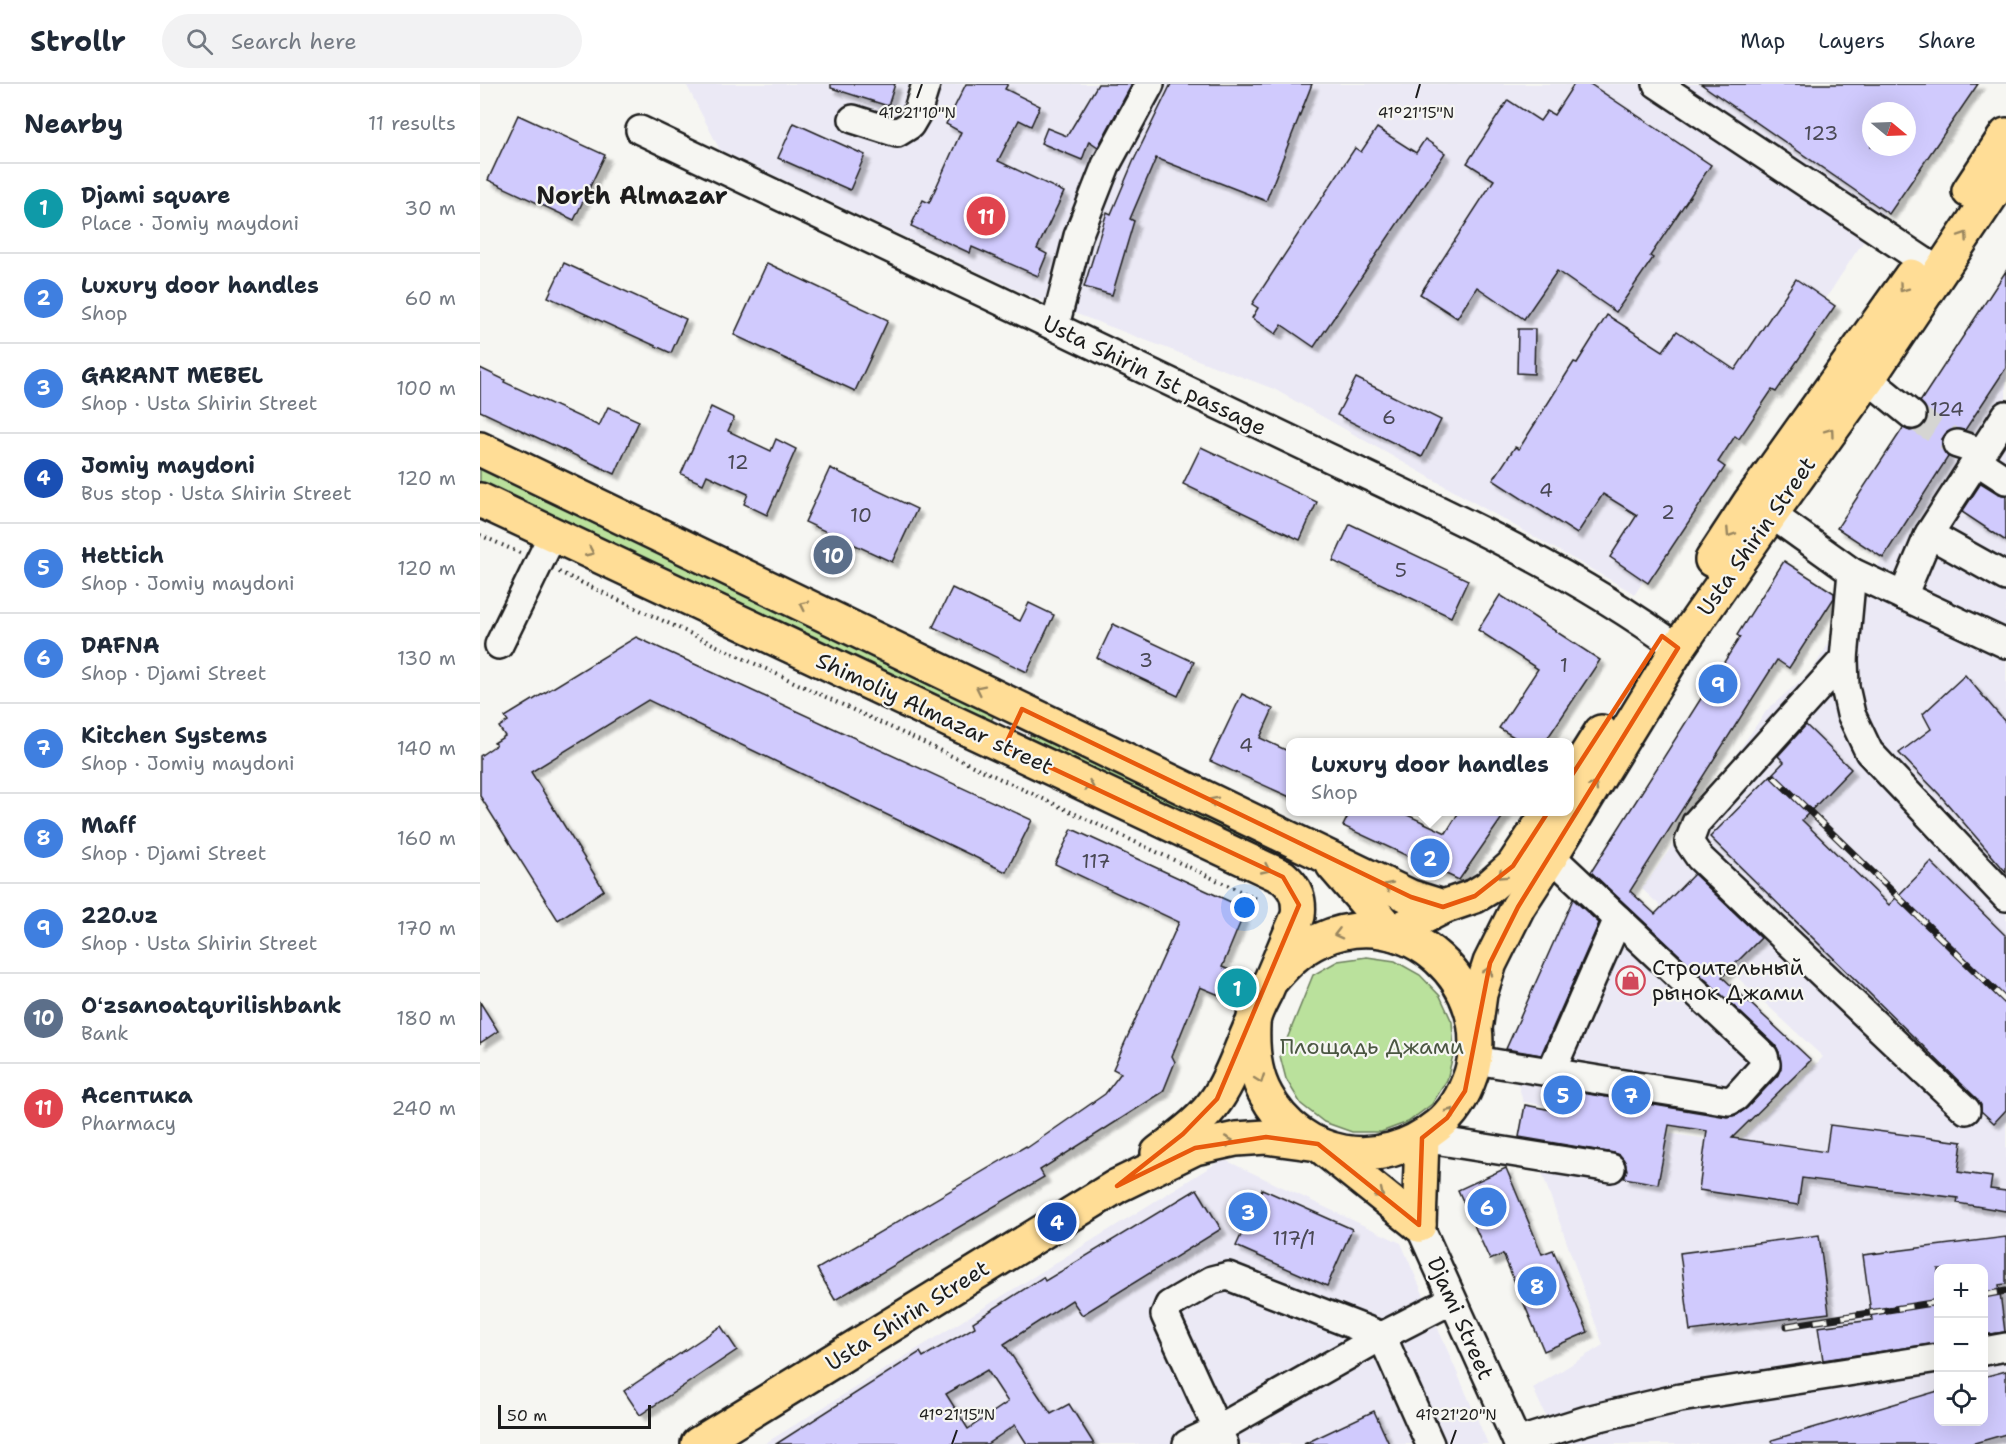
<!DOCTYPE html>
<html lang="en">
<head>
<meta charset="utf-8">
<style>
	:root { --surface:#fff; --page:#f2f2f3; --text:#1f2937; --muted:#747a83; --line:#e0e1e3; --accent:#0f766e }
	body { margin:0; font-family:"Shantell Sans",sans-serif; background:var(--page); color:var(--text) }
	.controls { position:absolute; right:18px; bottom:18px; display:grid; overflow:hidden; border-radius:12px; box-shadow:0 6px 24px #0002 }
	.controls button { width:54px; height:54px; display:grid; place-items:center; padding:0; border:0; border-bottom:2px solid var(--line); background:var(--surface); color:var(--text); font:30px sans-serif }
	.compass { position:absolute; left:1382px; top:18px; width:54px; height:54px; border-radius:50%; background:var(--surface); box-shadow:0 6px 24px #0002; rotate:109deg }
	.scale { position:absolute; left:18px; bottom:15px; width:153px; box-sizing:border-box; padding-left:6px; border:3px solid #1c1c1c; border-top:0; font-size:16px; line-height:21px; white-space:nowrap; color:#1c1c1c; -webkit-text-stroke:4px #f6f6f2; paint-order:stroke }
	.you { position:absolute; left:765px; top:824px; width:21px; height:21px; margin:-15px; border:4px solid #fff; border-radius:50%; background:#1a73e8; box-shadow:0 0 0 9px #1a73e833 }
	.badge { display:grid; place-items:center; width:39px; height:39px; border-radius:50%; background:var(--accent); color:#fff; font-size:20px; font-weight:700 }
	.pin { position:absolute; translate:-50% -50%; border:3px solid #fff; box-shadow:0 2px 6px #0006 }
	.popup { position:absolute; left:806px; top:654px; width:288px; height:78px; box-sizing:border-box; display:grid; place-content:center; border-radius:12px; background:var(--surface); filter:drop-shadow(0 2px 4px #0005); font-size:20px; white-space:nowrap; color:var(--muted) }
	.popup b { font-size:22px; color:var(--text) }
	.popup::after { content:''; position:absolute; left:50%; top:100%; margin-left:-12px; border:12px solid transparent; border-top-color:var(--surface) }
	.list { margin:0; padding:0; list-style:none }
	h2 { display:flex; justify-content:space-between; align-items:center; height:78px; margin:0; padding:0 24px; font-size:26px }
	h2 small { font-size:20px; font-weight:400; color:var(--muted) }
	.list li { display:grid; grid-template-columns:39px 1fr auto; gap:18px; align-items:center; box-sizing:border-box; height:90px; padding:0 24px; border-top:2px solid var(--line) }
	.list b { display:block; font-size:22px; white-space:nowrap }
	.list p { margin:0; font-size:20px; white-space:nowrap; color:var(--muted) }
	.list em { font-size:20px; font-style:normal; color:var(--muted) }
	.icon { flex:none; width:33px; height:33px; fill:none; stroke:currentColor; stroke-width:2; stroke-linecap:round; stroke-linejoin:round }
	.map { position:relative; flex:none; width:1526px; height:1360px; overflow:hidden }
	header { display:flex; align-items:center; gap:36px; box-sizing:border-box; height:84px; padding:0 30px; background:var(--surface); border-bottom:2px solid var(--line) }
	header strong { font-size:28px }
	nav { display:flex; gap:33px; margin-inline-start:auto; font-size:21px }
	.search { width:420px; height:54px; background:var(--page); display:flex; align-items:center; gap:15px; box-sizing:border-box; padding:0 21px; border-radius:33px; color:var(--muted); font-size:22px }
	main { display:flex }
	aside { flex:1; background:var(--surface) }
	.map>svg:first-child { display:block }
	.built { fill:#ebe9f5; fill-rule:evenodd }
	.green { fill:#bae19c; stroke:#6b7e5c; stroke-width:1.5 }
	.building { fill:#d0cafd; stroke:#1c1c1c; stroke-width:1.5; fill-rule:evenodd; filter:url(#shadow) }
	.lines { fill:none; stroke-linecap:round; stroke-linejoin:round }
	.minor-tunnel { stroke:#d5d5d2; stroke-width:27; stroke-dasharray:27 14; stroke-linecap:butt }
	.minor-casing { stroke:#1c1c1c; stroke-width:32 }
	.major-casing { stroke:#1c1c1c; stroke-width:38 }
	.path { stroke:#1c1c1c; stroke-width:4; stroke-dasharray:1.5 4.5; stroke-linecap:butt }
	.minor { stroke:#f6f6f2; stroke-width:27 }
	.major { stroke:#ffdd96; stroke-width:33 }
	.rail-casing { stroke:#1c1c1c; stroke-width:7 }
	.rail { stroke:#f6f6f2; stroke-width:4.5; stroke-dasharray:14; stroke-linecap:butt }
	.oneway { stroke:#99865f }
	.marked { fill:none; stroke:#e8590c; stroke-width:4.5; stroke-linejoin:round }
	.ticks { fill:none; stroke:#1c1c1c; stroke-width:2 }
	.labels { text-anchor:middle; stroke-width:4.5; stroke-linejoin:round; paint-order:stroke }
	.number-label { font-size:20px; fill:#494854 }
	.street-label { font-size:22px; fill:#1c1c1c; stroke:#f6f6f2 }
	.poi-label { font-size:22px; fill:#1c1c1c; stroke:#f6f6f2; text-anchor:start }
	.park-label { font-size:22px; fill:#4b5742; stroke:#f6f6f2 }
	.neighbourhood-label { font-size:24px; font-weight:bold; fill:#1c1c1c; stroke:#f6f6f2 }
	.ticks-label { font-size:15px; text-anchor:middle; fill:#1c1c1c; stroke:#f6f6f2; stroke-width:4.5; stroke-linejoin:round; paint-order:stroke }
</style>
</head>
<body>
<header>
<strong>Strollr</strong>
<div class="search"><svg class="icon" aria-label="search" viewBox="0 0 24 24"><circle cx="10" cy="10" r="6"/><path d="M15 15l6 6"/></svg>Search here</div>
<nav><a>Map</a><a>Layers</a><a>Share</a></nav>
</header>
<main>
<aside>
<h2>Nearby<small>11 results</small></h2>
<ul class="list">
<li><span class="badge" style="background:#0f9aa8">1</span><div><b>Djami square</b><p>Place · Jomiy maydoni</p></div><em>30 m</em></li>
<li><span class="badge" style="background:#3f7fe0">2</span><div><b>Luxury door handles</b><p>Shop</p></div><em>60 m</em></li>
<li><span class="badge" style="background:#3f7fe0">3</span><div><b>GARANT MEBEL</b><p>Shop · Usta Shirin Street</p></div><em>100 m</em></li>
<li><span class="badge" style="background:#1a4fb4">4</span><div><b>Jomiy maydoni</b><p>Bus stop · Usta Shirin Street</p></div><em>120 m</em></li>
<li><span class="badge" style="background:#3f7fe0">5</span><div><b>Hettich</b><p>Shop · Jomiy maydoni</p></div><em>120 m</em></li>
<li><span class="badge" style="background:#3f7fe0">6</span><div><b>DAFNA</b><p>Shop · Djami Street</p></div><em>130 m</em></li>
<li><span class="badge" style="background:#3f7fe0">7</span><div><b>Kitchen Systems</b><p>Shop · Jomiy maydoni</p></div><em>140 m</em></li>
<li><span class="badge" style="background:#3f7fe0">8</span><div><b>Maff</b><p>Shop · Djami Street</p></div><em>160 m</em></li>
<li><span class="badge" style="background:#3f7fe0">9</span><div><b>220.uz</b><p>Shop · Usta Shirin Street</p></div><em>170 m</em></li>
<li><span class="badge" style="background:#5c6f8a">10</span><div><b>Oʻzsanoatqurilishbank</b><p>Bank</p></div><em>180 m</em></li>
<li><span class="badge" style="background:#e0444e">11</span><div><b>Асептика</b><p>Pharmacy</p></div><em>240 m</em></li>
</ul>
</aside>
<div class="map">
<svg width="1526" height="1360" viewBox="0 0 1526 1360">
	<defs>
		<filter id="shadow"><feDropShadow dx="5.5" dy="5.5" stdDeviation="1.5" flood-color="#0004"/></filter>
	</defs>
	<rect width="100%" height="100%" fill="#f6f6f2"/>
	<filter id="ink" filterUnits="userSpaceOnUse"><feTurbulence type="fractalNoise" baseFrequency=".0167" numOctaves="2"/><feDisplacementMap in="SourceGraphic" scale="12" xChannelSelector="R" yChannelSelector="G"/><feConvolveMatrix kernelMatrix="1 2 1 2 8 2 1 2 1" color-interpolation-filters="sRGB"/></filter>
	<g filter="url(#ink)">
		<g class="built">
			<path d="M206 0H1451L1427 36V27H1391V63H1409L1378 109 1405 128 1376 168 1155 510 794 305 552 213 240 66Z"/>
			<path d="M1526 187V1360H1078L1053 1304 1123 1261 1041 1029 1257 1059 1343 973 1162 805 1287 626 1332 586 1402 475 1357 444ZM1458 1184H1504V1338H1458Z"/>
			<path d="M1119 778 1331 976 1255 1051 1043 1018 1039 1003 1021 976 1094 814Z"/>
			<path d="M743 1075 921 1159 1008 1360H284Z"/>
		</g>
		<g class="green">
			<path d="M0 384 516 627 509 641 0 402Z"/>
			<path d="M554 648 805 766 799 778 549 657 550 652Z"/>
			<path d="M887 873 915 877 940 891 960 912 972 938 974 967 967 996 952 1020 928 1038 901 1048H872L844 1038 821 1020 806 995 800 972 833 891 858 877Z"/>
		</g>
		<g class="building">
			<path d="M351 0H415L408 22 351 4Z"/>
			<path d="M486 0H528L525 5 560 22 551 42 539 36 518 77 584 108 557 165 567 170 558 192 492 163 490 169 431 142 443 116 449 119 481 48 466 40Z"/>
			<path d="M618 0H652L618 63 609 57 602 76 561 59 567 44 587 52Z"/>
			<path d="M691 0H832L786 117 676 74 650 135 654 137 632 211 604 203 627 128 631 130 653 78Z"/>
			<path d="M1094 0H1110L1231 81 1170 172 1173 174 1136 228 1077 187 1044 235 997 203 977 234 940 210 1014 96 987 79 1028 16 1060 37 1067 27 1074 31Z"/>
			<path d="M1221 0H1498L1409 130ZM1391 27H1427V63H1391Z"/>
			<path d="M38 31 125 71 94 136 8 96Z"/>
			<path d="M314 39 385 71 370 106 298 74Z"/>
			<path d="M897 44 936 69 945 55 965 69 834 263 802 241 796 250 772 234 778 224 772 220 875 64 881 68Z"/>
			<path d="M84 179 206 235 191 269 68 213Z"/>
			<path d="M287 179 408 236 375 307 254 251Z"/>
			<path d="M1526 187V284L1485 346 1474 345 1466 349 1462 355V363L1468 373 1403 474 1357 444 1423 344 1430 347 1437 346 1444 340 1447 334V326L1440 318Z"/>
			<path d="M1316 195 1355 222 1296 308 1292 306 1259 355 1255 352 1238 378 1245 383 1168 499 1130 473 1157 431 1123 410 1097 450 1013 396 1035 363 1039 365 1094 278 1097 279 1127 231 1183 267 1197 247 1255 286Z"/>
			<path d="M1038 245H1055L1054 290 1037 289Z"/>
			<path d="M0 284 25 296 24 298 119 342 128 323 159 337 135 390 0 327Z"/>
			<path d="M876 294 961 336 942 373 857 331Z"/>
			<path d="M231 323 254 334 248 347 291 367 296 355 316 365 287 431 264 420 268 410 227 391 223 400 201 390Z"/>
			<path d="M721 363 837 418 820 456 703 400Z"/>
			<path d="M350 384 437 425 412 478 325 438Z"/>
			<path d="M1501 399 1517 409 1526 412V457L1482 428Z"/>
			<path d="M870 440 988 496 971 533 853 477Z"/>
			<path d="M1304 477 1354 509V514L1309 584 1297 576 1150 807 1175 830 1214 790 1281 854 1242 893 1331 976 1252 1054 1346 1068 1350 1041 1482 1058 1478 1088 1512 1093 1510 1105 1526 1107V1127L1477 1119 1478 1114 1322 1094 1318 1121 1219 1106 1227 1047 1189 1041 1178 1100 1144 1094 1147 1086 1145 1078 1140 1071 1134 1069 1039 1053 1045 1021 1077 1027 1078 1005 1247 1033 1257 1031 1267 1024 1298 991 1301 984 1299 968 1295 961 1111 788 1260 553 1257 551Z"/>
			<path d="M472 504 540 537 549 519 574 531 547 588 453 543Z"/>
			<path d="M1020 511 1120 576 1065 658H1042L1019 644 1058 585 998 546Z"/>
			<path d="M633 540 714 578 698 612 617 574Z"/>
			<path d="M156 553 552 736 526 788 168 616 51 688 124 806 78 836 0 712V672L16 661 14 659 25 652 19 643 28 637 25 633Z"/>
			<path d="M1485 591 1526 639V788L1459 710 1419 669 1451 645 1443 630Z"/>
			<path d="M762 610 793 625 780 654 810 668V713L730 677Z"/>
			<path d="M1326 641 1371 685 1322 736 1409 821 1451 778 1526 852V1026L1514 1039 1501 1027V1021L1497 1015 1230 753 1304 678 1298 672Z"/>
			<path d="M870 728H921L966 749 979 728H1026L979 796 863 742Z"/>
			<path d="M592 745 766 825 742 883 766 893 756 918 720 903 692 972 695 978 683 1008 560 1086 564 1093 355 1216 337 1185 546 1062 547 1064 625 1010 641 989 633 985 699 838 575 780Z"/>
			<path d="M1093 815 1119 839 1061 971 1026 965Z"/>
			<path d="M0 918 18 947 0 959Z"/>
			<path d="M1026 1084 1062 1170 1073 1166 1108 1248 1064 1267 1023 1170 1010 1176 978 1106Z"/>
			<path d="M717 1105 741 1145 602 1231 592 1216 524 1260 571 1330 589 1320 614 1360H547L535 1341 507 1360H296L440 1268 443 1273 495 1243 493 1238 563 1193 565 1197ZM507 1286 528 1318 488 1345 466 1310Z"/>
			<path d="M782 1105 872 1145 847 1202 756 1162Z"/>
			<path d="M1339 1151 1349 1229 1210 1247 1200 1169Z"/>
			<path d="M1526 1153V1200L1519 1201 1525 1248 1503 1251V1185H1458V1259L1343 1276 1338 1243 1392 1236 1383 1171Z"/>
			<path d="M241 1242 257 1266 160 1331 144 1307Z"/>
			<path d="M1526 1287V1350L1491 1360H1293L1292 1356 1458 1307V1338H1503V1293Z"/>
			<path d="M894 1327 909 1360H824Z"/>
		</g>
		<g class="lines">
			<path class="minor-tunnel" d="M1432 331 1477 360"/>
			<defs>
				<g id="minor">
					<path d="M1177 0 1460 188"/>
					<path d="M373 35 417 49 430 41 437 29 446 0"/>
					<path d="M160 46C373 147 585 247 797 349 932 414 1077 475 1198 564"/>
					<path d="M575 242 598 152 626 81 670 0"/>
					<path d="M1388 295 1432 331"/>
					<path d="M1526 331 1449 450 1526 493"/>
					<path d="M1477 360 1502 368"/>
					<path d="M1497 377 1526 396"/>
					<path d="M1274 420 1291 430 1372 488 1526 560"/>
					<path d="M1372 488 1364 575 1365 603 1371 630 1389 668 1526 813"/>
					<path d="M1423 512 1449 450"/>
					<path d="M19 561 73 450"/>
					<path d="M1364 575 1216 739 1209 758 1220 774 1486 1026"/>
					<path d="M995 976 1249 1017 1256 1013 1286 980 1284 972 1071 772 1056 760"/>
					<path d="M1071 988 1138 835"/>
					<path d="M942 1054 1131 1084"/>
					<path d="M939 1141 1038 1360"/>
					<path d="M1504 1267 1526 1263"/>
					<path d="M1037 1358 1107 1336 1200 1314 1458 1274"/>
					<path d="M707 1360 738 1345 902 1252 950 1360"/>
					<path d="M744 1360 685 1231 689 1221 732 1196 748 1192 902 1252 972 1216"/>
				</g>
				<g id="major">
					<path d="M1489 107 1526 51"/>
					<path d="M0 365 931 813 963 823"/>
					<path d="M0 416 803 793C816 804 820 815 818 832 807 857 797 882 786 907 781 917 773 930 773 941 772 965 774 990 786 1011 821 1076 901 1088 957 1042 974 1029 984 1011 991 990 1018 901 927 816 840 856 818 866 804 881 789 899"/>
					<path d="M1232 476 1270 418 1431 192"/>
					<path d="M1090 697 1121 648"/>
					<path d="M853 781 912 849 963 823 995 812 1008 804 1033 782 1069 728"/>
					<path d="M996 939 1000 910 1010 879 1038 823 1071 772 1198 564 1291 430 1388 295 1526 89"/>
					<path d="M678 1069C699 1053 722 1037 737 1015 752 993 760 966 771 942"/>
					<path d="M939 1141 942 1054"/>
					<path d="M218 1360 637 1102 715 1064 756 1055 786 1053 838 1060 939 1141"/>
				</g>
			</defs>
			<use href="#minor" class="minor-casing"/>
			<use href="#major" class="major-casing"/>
			<g class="path">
				<path d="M0 451 40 469"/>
				<path d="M79 488 779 816"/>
			</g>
			<use href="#minor" class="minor"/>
			<use href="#major" class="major"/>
			<defs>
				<g id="rail">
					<path d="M1294 693 1526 917"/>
					<path d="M1504 1211 1526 1207"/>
					<path d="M1307 1242 1458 1218"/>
				</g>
			</defs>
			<use href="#rail" class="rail-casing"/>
			<use href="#rail" class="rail"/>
		</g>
		<defs><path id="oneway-chevron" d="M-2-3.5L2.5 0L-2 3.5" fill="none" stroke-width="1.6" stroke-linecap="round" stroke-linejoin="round" transform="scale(1.5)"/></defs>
		<g class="oneway">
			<use href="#oneway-chevron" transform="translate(1484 152) rotate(-56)"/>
			<use href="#oneway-chevron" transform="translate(1423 204) rotate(126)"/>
			<use href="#oneway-chevron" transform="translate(1350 348) rotate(-54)"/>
			<use href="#oneway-chevron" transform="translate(1250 449) rotate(123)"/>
			<use href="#oneway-chevron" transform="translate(110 468) rotate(25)"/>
			<use href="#oneway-chevron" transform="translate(324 521) rotate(-154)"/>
			<use href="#oneway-chevron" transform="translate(500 605) rotate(-154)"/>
			<use href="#oneway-chevron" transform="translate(610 702) rotate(25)"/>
			<use href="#oneway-chevron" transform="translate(1114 702) rotate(-59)"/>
			<use href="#oneway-chevron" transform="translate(733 717) rotate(-154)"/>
			<use href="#oneway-chevron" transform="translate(786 785) rotate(25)"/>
			<use href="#oneway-chevron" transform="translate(1022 791) rotate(138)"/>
			<use href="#oneway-chevron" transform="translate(908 802) rotate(-154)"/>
			<use href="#oneway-chevron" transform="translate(858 850) rotate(166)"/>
			<use href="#oneway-chevron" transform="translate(1008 887) rotate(-72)"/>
			<use href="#oneway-chevron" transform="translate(780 995) rotate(70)"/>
			<use href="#oneway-chevron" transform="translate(971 1028) rotate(-53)"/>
			<use href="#oneway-chevron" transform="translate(749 1057) rotate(-11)"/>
			<use href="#oneway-chevron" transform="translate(900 1110) rotate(39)"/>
		</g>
	</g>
	<path class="marked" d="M1182 552 1198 564 1038 823 1010 879 985 1007 967 1034 942 1054 939 1141 838 1060 786 1053 715 1064 637 1102 703 1050 737 1015 819 821 803 793 525 662 542 625 931 813 963 823 995 812 1033 782Z"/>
	<path class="ticks" d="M437 14 442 0M936 14 940 0M472 1360 477 1346M971 1360 976 1346"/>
	<defs>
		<symbol id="shop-ring" viewBox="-11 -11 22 22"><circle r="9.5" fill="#f6f6f2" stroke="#d1495b" stroke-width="1.5"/><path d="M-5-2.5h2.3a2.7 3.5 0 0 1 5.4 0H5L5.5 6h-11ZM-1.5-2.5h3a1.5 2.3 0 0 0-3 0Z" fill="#d1495b"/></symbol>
	</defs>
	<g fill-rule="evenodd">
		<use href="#shop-ring" x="1134" y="880" width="33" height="33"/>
	</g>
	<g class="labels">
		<g class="number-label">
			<text x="1341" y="56">123</text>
			<text x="1467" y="332">124</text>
			<text x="909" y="340">6</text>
			<text x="258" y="385">12</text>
			<text x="1066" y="413">4</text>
			<text x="1188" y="435">2</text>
			<text x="381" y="438">10</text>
			<text x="921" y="493">5</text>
			<text x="666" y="583">3</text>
			<text x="1084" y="588">1</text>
			<text x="766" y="668">4</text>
			<text x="616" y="784">117</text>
			<text x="814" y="1161">117/1</text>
		</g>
		<g class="street-label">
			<text transform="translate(675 291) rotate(26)" y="8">Usta Shirin 1st passage</text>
			<text transform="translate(1276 452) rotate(-55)" y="8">Usta Shirin Street</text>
			<text transform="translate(455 629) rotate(25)" y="8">Shimoliy Almazar street</text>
			<text transform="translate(427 1231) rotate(-32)" y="8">Usta Shirin Street</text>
			<text transform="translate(981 1234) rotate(66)" y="8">Djami Street</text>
		</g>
		<g class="poi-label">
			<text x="1172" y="891">Строительный<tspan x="1172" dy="25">рынок Джами</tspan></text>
		</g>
		<g class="park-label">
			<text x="892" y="970">Площадь Джами</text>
		</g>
		<g class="neighbourhood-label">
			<text x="152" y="120">North Almazar</text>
		</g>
	</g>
	<g class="ticks-label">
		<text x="437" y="34">41°21'10"N</text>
		<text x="936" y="34">41°21'15"N</text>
		<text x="477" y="1336">41°21'15"N</text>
		<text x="976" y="1336">41°21'20"N</text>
	</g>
</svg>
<div class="controls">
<button>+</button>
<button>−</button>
<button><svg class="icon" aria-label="locate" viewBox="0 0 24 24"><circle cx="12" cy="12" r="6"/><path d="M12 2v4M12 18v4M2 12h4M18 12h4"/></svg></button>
</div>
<svg class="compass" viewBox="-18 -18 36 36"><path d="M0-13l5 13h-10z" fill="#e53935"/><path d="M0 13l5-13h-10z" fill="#747a83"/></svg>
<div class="scale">50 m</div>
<div class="you"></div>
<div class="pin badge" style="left:757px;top:904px;background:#0f9aa8">1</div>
<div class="pin badge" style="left:950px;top:774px;background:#3f7fe0">2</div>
<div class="popup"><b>Luxury door handles</b>Shop</div>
<div class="pin badge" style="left:768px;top:1128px;background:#3f7fe0">3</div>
<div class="pin badge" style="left:577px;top:1138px;background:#1a4fb4">4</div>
<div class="pin badge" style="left:1083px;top:1011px;background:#3f7fe0">5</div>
<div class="pin badge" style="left:1007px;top:1123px;background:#3f7fe0">6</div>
<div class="pin badge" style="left:1151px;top:1011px;background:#3f7fe0">7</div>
<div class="pin badge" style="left:1057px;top:1202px;background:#3f7fe0">8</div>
<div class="pin badge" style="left:1238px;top:600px;background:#3f7fe0">9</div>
<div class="pin badge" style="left:353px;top:471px;background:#5c6f8a">10</div>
<div class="pin badge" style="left:506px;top:132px;background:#e0444e">11</div>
</div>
</main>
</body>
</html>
